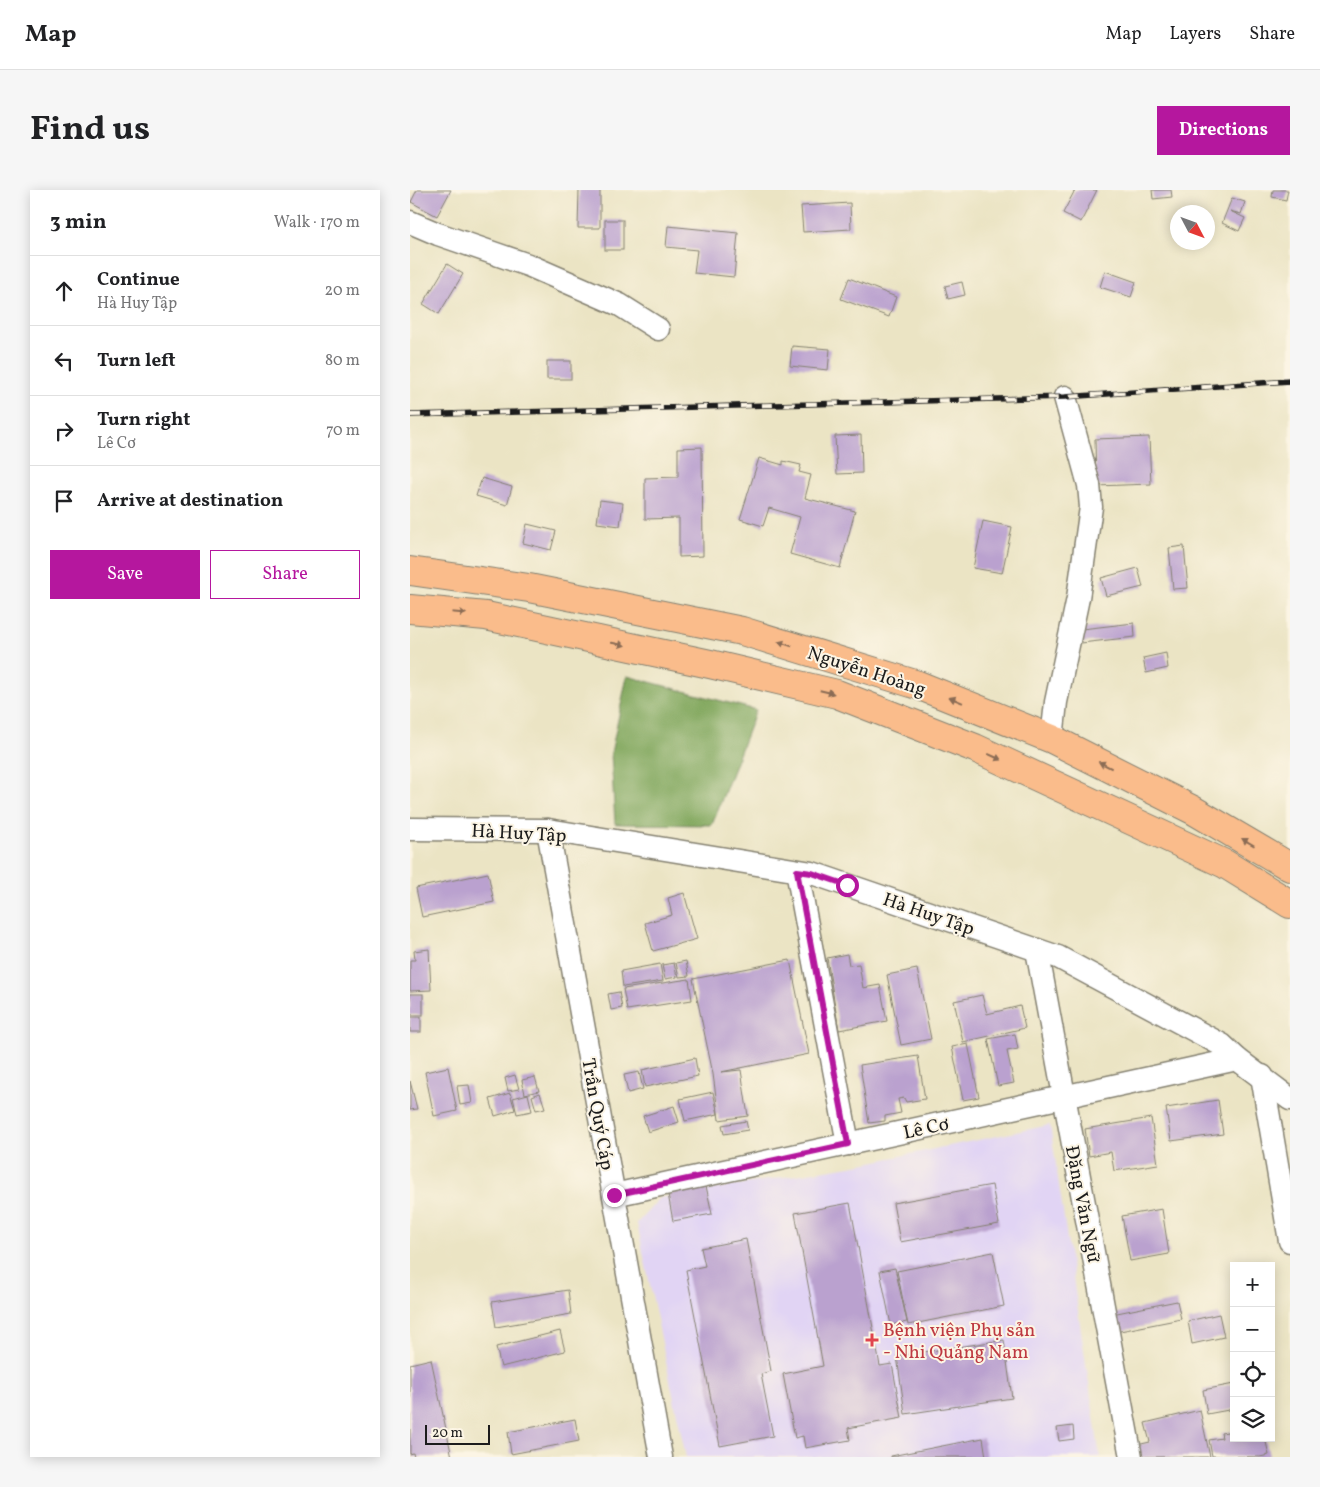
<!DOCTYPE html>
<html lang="en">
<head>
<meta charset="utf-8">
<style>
	:root { --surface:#fff; --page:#f6f6f6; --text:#202124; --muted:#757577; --line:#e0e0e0; --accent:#b5179e }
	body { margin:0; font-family:Vollkorn,serif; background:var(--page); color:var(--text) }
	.controls { position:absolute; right:15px; bottom:15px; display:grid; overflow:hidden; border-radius:0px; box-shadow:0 2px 12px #0003 }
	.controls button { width:45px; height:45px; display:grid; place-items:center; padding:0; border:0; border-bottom:1px solid var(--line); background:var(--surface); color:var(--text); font:25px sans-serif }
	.compass { position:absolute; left:760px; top:15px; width:45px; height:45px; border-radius:50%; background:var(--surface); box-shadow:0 2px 12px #0003; rotate:131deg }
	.scale { position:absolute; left:15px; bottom:12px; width:65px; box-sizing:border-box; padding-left:5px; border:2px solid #1c1c1c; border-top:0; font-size:14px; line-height:18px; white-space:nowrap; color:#1c1c1c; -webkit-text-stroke:4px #fcf5e5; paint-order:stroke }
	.stop { position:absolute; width:15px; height:15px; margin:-11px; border:4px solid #b5179e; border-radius:50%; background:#fff }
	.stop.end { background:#b5179e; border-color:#fff; box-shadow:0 1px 5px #0008 }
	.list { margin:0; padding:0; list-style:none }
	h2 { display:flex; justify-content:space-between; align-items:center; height:65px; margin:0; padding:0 20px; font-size:21px }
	h2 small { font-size:16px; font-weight:400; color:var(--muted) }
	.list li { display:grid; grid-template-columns:32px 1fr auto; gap:15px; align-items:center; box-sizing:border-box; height:70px; padding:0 20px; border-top:1px solid var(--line) }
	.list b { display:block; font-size:19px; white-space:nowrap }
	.list p { margin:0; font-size:16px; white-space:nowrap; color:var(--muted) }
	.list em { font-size:16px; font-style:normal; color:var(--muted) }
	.actions { display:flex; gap:10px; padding:15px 20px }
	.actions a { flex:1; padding:11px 0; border:1px solid var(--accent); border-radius:0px; text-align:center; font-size:18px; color:var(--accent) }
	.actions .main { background:var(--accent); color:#fff }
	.icon { flex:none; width:28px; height:28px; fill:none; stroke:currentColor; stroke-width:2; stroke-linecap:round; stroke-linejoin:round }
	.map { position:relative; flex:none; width:880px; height:1267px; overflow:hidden; border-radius:0px }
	header { display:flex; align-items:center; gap:30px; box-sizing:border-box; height:70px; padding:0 25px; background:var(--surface); border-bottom:1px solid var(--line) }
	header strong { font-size:24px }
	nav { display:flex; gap:28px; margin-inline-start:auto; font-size:18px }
	.intro { display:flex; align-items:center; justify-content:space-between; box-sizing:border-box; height:120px; padding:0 30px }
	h1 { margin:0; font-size:35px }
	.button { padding:12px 22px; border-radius:0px; background:var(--accent); color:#fff; font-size:18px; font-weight:700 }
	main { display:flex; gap:30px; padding:0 30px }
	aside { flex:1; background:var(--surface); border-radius:0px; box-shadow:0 2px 12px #0003 }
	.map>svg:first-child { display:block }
	.built { fill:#e1d4f4 }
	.forest { fill:#81a75d; stroke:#4e623c }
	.building { fill:#baa1cf }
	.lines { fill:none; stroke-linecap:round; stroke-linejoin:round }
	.street-casing { stroke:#848070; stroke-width:25 }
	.highway-casing { stroke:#848070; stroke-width:30 }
	.street { stroke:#fff; stroke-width:22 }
	.highway { stroke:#fabc8b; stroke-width:28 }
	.rail-casing { stroke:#1c1c1c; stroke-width:5.5 }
	.rail { stroke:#fcf5e5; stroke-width:4; stroke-dasharray:11; stroke-linecap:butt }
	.oneway { fill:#8b6c54 }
	.route { stroke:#b5179e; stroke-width:6 }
	.health-dot { fill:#e0444e; stroke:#fcf5e5; stroke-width:2 }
	.labels { text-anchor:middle; stroke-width:4; stroke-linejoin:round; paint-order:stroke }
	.street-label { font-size:19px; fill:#1c1c1c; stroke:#fcf5e5 }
	.health-label { font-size:19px; fill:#be3a42; stroke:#fcf5e5; text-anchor:start }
</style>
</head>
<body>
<header>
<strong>Map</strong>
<nav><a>Map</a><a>Layers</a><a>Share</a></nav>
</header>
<div class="intro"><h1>Find us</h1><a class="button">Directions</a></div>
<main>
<aside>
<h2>3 min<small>Walk · 170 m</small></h2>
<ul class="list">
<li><svg class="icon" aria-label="ahead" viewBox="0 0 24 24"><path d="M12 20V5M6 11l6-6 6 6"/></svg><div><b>Continue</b><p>Hà Huy Tập</p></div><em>20 m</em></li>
<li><svg class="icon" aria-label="left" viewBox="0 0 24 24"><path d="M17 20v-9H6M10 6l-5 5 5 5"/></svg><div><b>Turn left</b></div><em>80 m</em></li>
<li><svg class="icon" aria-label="right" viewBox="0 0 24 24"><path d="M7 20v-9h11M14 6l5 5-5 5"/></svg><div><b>Turn right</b><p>Lê Cơ</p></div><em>70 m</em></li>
<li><svg class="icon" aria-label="arrive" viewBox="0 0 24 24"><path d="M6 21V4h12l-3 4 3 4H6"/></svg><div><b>Arrive at destination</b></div></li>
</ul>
<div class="actions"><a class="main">Save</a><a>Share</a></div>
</aside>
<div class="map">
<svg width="880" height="1267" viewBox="0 0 880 1267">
	<rect width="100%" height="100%" fill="#fcf5e5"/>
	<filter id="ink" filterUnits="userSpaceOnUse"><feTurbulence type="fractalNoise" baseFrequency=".02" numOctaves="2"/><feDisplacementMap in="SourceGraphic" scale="10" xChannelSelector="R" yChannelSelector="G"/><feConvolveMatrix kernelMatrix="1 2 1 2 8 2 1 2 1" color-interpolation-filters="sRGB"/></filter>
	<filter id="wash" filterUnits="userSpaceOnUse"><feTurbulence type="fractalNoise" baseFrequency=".0096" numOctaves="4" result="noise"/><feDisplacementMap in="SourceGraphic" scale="20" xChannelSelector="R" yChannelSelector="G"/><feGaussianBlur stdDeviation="1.12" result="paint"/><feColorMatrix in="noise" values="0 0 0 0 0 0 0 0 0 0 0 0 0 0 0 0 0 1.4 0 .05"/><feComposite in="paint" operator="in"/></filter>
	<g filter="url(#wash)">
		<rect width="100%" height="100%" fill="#ebe4c4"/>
		<path class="built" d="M640 935 690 1267H276L227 1033 250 1008 452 974Z"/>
		<path class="forest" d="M217 486 346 520 302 635 205 634 201 563Z"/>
		<g id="blocks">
			<g class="building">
				<path d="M7 0H41L27 26 1 12Z"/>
				<path d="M169 0H190V38H168Z"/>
				<path d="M665 0H687L671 32 653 23Z"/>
				<path d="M742 0H761L762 7 743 9Z"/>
				<path d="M863 0H878L876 10 862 7Z"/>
				<path d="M822 8 835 12 831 24 820 21 835 28 829 41 812 33Z"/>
				<path d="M440 13 441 39 393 42 391 16Z"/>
				<rect x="195" y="30" width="18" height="30"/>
				<path d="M258 36 328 43 324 87 284 83 287 60 256 57Z"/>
				<path d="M37 74 53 84 29 124 13 114Z"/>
				<path d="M695 81 726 92 721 107 690 97Z"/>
				<path d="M439 88 486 107 479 127 431 109Z"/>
				<path d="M552 92 555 105 538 109 535 96Z"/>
				<path d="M382 156 420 159 418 180 380 176Z"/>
				<rect x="137" y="171" width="24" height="18"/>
				<path d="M451 245 452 283 427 284 425 246Z"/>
				<path d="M739 247 741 294 686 296 685 249Z"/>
				<path d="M292 257 293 366 269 367V328L235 329V288L268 287V258Z"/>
				<path d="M349 268 373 275V271L391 275 389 282 401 285 395 308 445 321 430 378 380 364 390 327 359 318 353 336 330 329Z"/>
				<path d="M72 288 102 297 97 315 66 306Z"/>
				<path d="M190 310 213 313 210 336 187 333Z"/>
				<path d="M573 331 602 337 592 383 563 378Z"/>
				<path d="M117 334 146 341 141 360 113 353Z"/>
				<path d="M774 356 778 398 763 399 759 358Z"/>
				<path d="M728 378 733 397 696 406 691 388Z"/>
				<path d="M724 433 725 447 662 454 663 440Z"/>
				<path d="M756 463 758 478 736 483 733 468Z"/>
				<path d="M78 683 84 712 12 727 6 698Z"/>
				<path d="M274 703 287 749 243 761 235 733 262 725 258 708Z"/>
				<path d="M19 759 21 800 0 801V770H5L4 761Z"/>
				<path d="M437 764 439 775 449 774 453 798 470 795 477 831 429 840 417 768Z"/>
				<path d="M380 770 399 864 311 882 331 880 338 926 309 930 303 884 283 789Z"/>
				<path d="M276 771 279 786 269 787 266 773Z"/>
				<path d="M264 773 267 787 255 789 252 775Z"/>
				<path d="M250 774 253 791 213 797 211 781Z"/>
				<path d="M507 779 521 849 491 855 477 785Z"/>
				<path d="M279 789 282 810 217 820 213 799Z"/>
				<path d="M209 802 212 818 201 820 198 804Z"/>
				<rect x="0" y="804" width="13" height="21"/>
				<path d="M572 805 577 824 610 816 615 838 553 852 544 811Z"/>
				<rect x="0" y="827" width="11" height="15"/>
				<path d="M605 844 608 859 597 861 604 893 588 896 578 849Z"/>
				<path d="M558 854 569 907 553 910 542 857Z"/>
				<path d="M508 866 515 909 496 912 494 908 488 909 491 923 475 926V931L459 933 450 875Z"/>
				<path d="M285 868 288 886 235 897 232 880Z"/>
				<path d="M38 877 47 921 24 926 15 882Z"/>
				<path d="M229 882 233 899 218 903 214 885Z"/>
				<path d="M105 885 109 899 98 901 95 888Z"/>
				<path d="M125 887 129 901 115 904 112 890Z"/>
				<path d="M0 891 7 919 0 920Z"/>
				<path d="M59 895 62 913 50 915 47 896Z"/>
				<path d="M303 902 308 924 275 931 270 909Z"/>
				<path d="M100 903 105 920 85 926 80 909Z"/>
				<path d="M130 903 135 918 126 920 122 906Z"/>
				<path d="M118 904 122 921 107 924 103 908Z"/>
				<path d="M808 910 813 944 761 951 756 918Z"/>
				<path d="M264 916 269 932 238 942 233 926Z"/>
				<path d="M741 928 748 974 704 981 701 962 679 966 675 939Z"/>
				<path d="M336 931 338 940 314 944 312 935Z"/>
				<path d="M582 995 589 1034 490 1052 483 1013Z"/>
				<path d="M296 996 302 1024 263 1031 258 1004Z"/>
				<path d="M440 1013 470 1176 482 1174 492 1228 438 1238 440 1250 395 1258 393 1246 385 1248 373 1184 413 1176 385 1023Z"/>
				<path d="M752 1019 759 1064 720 1071 712 1026Z"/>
				<path d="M336 1049 361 1181 351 1184 363 1246 310 1256 276 1080 295 1076 291 1058Z"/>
				<path d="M583 1062 594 1116 498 1135 487 1081Z"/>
				<path d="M485 1078 497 1132 481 1135 470 1081Z"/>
				<path d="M158 1100 161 1124 86 1137 82 1112Z"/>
				<path d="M767 1111 771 1129 700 1143 697 1125Z"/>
				<path d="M809 1124 814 1147 782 1154 778 1131Z"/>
				<path d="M150 1141 155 1161 91 1177 86 1157Z"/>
				<path d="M594 1150 602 1208 495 1224 487 1166Z"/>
				<path d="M21 1169 42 1267H4L3 1263 0 1264V1174Z"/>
				<path d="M824 1194V1219L797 1224 793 1200Z"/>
				<path d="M790 1220 800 1267H730L727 1255 740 1252 735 1233Z"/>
				<path d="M165 1229 169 1251 101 1264 98 1242Z"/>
				<path d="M663 1236 664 1249 649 1251 647 1238Z"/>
				<path d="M824 1241V1248H855L859 1265 850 1267 802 1266 799 1250 812 1248 811 1243Z"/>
				<path d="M573 1248 576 1267H481V1266Z"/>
			</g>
		</g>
	</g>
	<g filter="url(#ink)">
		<use href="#blocks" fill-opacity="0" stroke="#848070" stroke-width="1"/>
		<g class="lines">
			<defs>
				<g id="street">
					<path d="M0 32 28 44 118 75 210 115 248 139"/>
					<path d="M642 549 646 512 668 408 681 317 679 295 655 207"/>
					<path d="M0 639 138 640 402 683 648 767 812 855 827 869 880 909"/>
					<path d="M138 640 251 1267"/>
					<path d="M387 681 438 954"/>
					<path d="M627 760 721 1267"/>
					<path d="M852 886 880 1051"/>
					<path d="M204 1005 827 869"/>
				</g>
				<g id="highway">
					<path d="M0 381 119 398 332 441 508 495 642 549 783 620 880 677"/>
					<path d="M0 419 76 426 300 474 427 504 565 558 815 674 880 714"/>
				</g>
			</defs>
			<use href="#street" class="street-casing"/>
			<use href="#highway" class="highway-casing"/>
			<use href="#street" class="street"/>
			<use href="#highway" class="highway"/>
			<defs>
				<path id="rail" d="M0 225 655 207 880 191"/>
			</defs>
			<use href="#rail" class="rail-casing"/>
			<use href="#rail" class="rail"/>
		</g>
		<defs><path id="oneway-solid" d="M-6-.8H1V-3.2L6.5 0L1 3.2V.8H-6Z" transform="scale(1.25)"/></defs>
		<g class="oneway">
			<use href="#oneway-solid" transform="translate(49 423) rotate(5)"/>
			<use href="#oneway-solid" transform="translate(208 454) rotate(12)"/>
			<use href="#oneway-solid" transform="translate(375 454) rotate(-163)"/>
			<use href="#oneway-solid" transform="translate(417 502) rotate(14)"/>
			<use href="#oneway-solid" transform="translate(546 510) rotate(-158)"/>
			<use href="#oneway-solid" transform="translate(585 567) rotate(25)"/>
			<use href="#oneway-solid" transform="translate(695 575) rotate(-153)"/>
			<use href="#oneway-solid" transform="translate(838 652) rotate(-150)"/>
		</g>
	</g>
	<g class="lines" filter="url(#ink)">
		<path class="route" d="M204 1005 438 954 387 681 402 683 437 695"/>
	</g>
	<path class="health-dot" d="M459.5 1142.5h5v5h5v5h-5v5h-5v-5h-5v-5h5z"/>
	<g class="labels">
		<g class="street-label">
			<text transform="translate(457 480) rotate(18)" y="7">Nguyễn Hoàng</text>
			<text transform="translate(109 642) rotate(3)" y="7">Hà Huy Tập</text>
			<text transform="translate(519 723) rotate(19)" y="7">Hà Huy Tập</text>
			<text transform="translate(189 924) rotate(80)" y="7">Trần Quý Cáp</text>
			<text transform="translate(516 937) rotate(-12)" y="7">Lê Cơ</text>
			<text transform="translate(674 1014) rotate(79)" y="7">Đặng Văn Ngữ</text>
		</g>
		<g class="health-label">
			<text x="473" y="1146">Bệnh viện Phụ sản<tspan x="473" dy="22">- Nhi Quảng Nam</tspan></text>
		</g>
	</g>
</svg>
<div class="controls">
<button>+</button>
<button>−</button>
<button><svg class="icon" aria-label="locate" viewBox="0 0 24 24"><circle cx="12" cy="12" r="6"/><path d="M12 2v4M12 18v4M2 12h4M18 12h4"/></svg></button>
<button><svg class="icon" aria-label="layers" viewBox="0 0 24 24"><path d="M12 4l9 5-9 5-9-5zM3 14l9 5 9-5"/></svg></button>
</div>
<svg class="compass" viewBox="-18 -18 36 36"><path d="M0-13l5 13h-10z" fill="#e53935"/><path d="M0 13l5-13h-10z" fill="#757577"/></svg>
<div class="scale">20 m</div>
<div class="stop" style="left:437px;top:695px"></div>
<div class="stop end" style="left:204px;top:1005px"></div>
</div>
</main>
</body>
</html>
